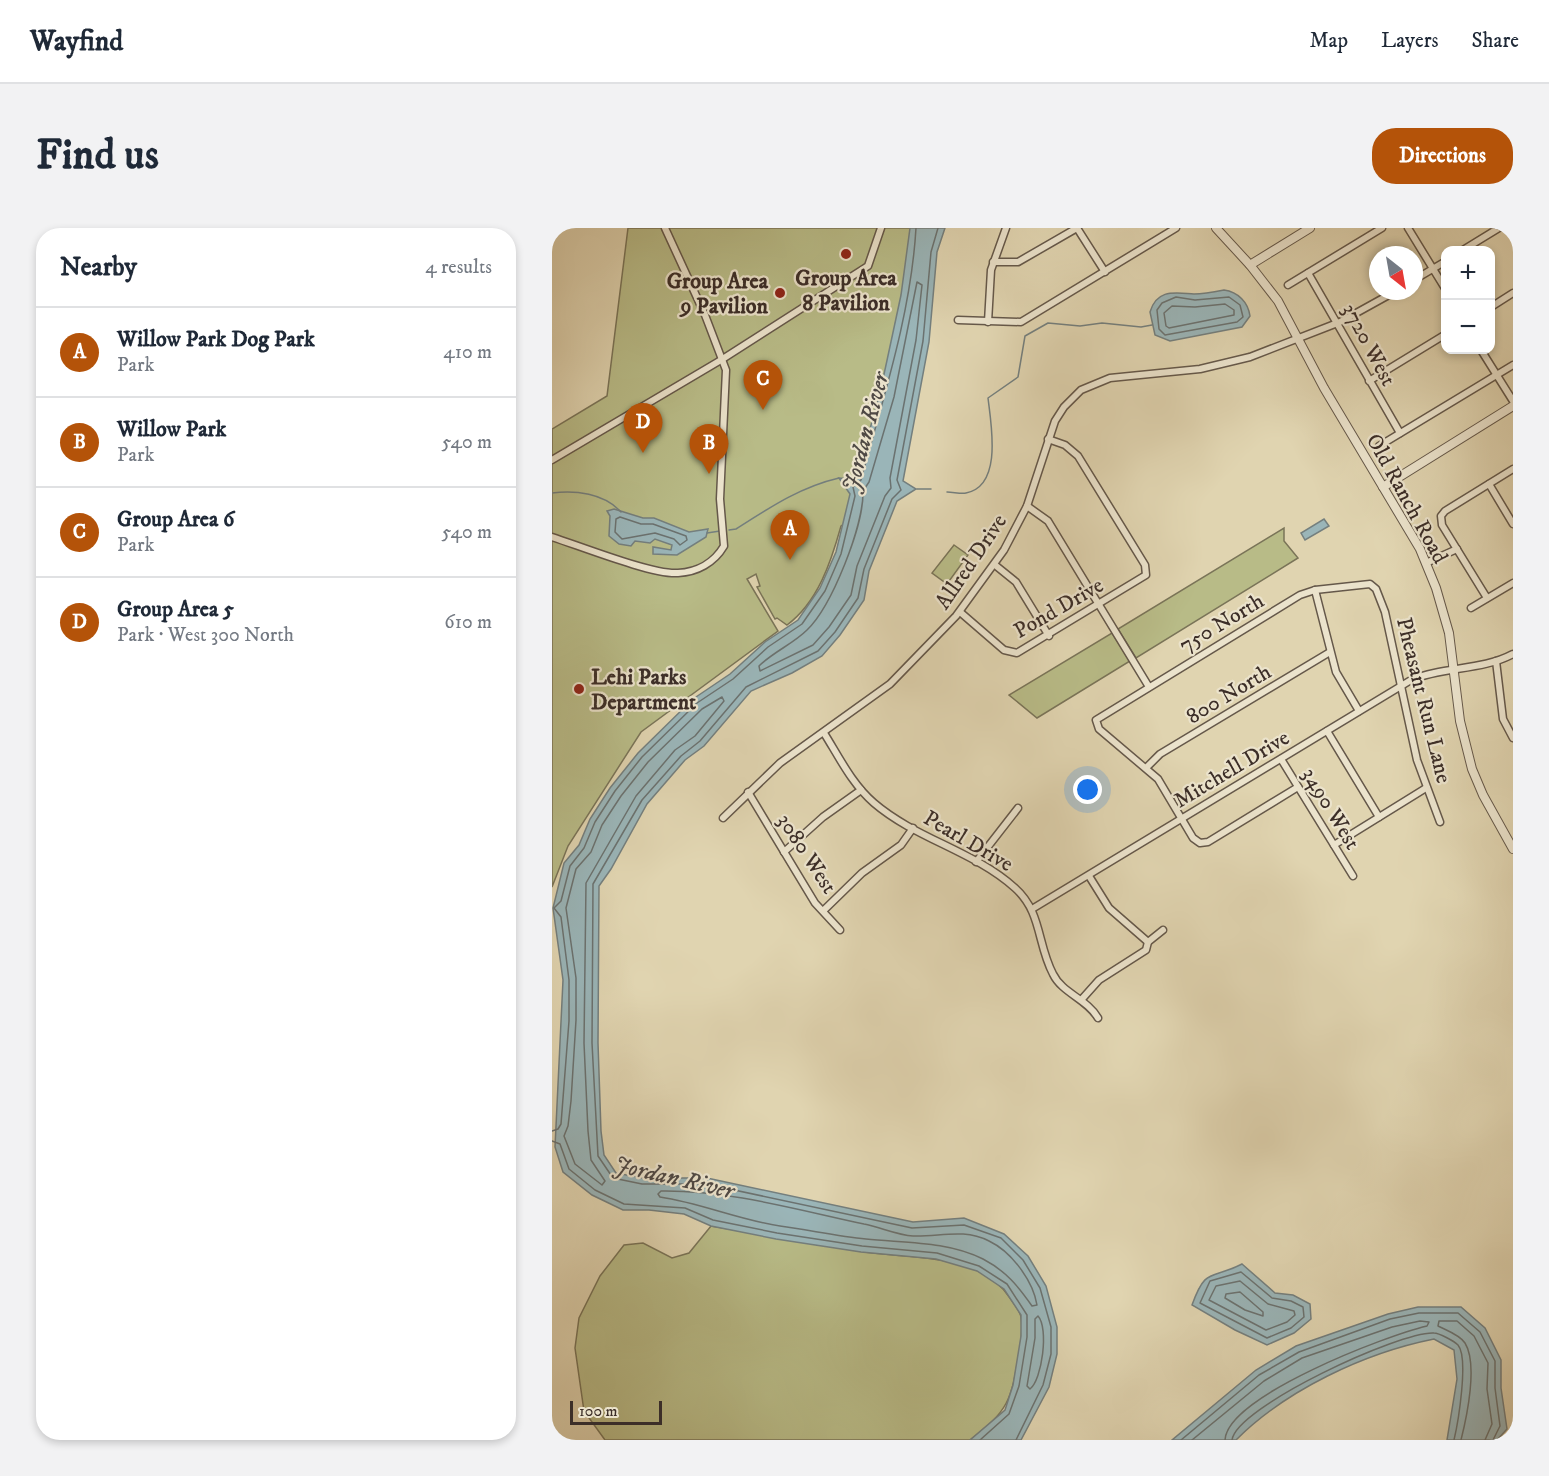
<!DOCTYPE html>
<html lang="en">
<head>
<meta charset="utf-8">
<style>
	:root { --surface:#fff; --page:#f2f2f3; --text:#1f2937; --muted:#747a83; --line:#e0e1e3; --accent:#b45309 }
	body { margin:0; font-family:"IM FELL DW Pica",serif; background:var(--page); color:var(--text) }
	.controls { position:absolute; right:18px; top:18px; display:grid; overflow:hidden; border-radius:12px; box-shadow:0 3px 9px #0003 }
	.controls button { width:54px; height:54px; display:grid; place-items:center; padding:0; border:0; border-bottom:2px solid var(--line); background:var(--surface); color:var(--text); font:30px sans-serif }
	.compass { position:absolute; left:817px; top:18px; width:54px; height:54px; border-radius:50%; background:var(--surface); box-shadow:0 3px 9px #0003; rotate:149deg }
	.scale { position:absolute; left:18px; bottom:15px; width:92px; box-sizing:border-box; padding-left:6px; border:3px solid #3c2e28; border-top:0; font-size:16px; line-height:21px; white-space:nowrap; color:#3c2e28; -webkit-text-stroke:4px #ebe3cc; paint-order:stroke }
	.you { position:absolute; left:536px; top:562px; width:21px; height:21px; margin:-15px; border:4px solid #fff; border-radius:50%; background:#1a73e8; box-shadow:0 0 0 9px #1a73e833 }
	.badge { display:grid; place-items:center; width:39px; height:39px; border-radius:50%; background:var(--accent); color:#fff; font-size:20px; font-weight:700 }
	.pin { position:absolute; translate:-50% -50px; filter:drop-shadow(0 2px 3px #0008) }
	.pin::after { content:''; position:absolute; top:32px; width:21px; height:18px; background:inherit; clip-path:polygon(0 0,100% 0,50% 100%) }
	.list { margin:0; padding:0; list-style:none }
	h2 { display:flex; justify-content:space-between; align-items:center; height:78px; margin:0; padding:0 24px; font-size:26px }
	h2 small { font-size:20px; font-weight:400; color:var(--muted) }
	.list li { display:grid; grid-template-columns:39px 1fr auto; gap:18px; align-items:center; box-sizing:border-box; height:90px; padding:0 24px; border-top:2px solid var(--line) }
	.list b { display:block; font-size:22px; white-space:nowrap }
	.list p { margin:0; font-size:20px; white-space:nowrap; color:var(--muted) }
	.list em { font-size:20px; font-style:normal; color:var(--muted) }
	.map { position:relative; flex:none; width:961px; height:1212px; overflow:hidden; border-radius:24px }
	header { display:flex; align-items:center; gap:36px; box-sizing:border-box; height:84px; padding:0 30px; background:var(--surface); border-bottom:2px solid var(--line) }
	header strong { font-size:28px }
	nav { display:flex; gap:33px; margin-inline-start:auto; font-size:21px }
	.intro { display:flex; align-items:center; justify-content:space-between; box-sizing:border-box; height:144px; padding:0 36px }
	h1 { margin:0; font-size:42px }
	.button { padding:15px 27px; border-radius:24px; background:var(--accent); color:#fff; font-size:21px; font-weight:700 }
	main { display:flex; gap:36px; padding:0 36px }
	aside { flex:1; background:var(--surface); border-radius:24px; box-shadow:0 3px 9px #0003 }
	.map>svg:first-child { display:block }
	.green { fill:#b8bb87; stroke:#7a7458; stroke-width:1.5 }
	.water { fill:#9ab5b8; stroke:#747f7e; stroke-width:1.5 }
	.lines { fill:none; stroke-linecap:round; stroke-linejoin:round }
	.shore { stroke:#6b7270; stroke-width:1.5 }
	.stream { stroke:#747f7e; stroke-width:1.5 }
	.minor-casing { stroke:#65584a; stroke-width:9 }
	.tertiary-casing { stroke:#65584a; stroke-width:10 }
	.minor { stroke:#ebe3cc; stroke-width:6 }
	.tertiary { stroke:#ebe3cc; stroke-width:8 }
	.poi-dot { fill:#8f2418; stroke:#ebe3cc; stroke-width:2 }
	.labels { text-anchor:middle; stroke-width:4.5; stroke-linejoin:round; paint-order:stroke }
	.poi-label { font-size:22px; font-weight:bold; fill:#3c2e28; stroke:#ebe3cc }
	.street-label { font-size:22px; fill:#3c2e28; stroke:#ebe3cc }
	.water-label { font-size:24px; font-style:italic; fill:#4f4945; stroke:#ebe3cc }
</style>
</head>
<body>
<header>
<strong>Wayfind</strong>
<nav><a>Map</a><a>Layers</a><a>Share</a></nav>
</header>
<div class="intro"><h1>Find us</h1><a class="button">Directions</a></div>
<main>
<aside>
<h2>Nearby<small>4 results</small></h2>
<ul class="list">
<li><span class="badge">A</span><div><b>Willow Park Dog Park</b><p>Park</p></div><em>410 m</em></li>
<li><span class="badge">B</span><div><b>Willow Park</b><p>Park</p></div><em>540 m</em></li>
<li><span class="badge">C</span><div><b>Group Area 6</b><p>Park</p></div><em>540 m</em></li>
<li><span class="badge">D</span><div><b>Group Area 5</b><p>Park · West 300 North</p></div><em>610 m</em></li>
</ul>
</aside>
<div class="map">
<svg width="961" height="1212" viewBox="0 0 961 1212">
	<rect width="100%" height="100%" fill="#e0d4b0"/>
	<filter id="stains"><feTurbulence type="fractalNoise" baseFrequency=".00333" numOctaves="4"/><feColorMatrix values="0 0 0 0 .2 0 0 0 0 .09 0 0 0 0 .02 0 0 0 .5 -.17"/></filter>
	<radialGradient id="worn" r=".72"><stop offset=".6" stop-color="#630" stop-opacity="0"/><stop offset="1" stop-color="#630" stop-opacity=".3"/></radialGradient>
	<g class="green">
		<path d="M76 0H363L335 165 301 291 289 298C279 334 266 374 235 397L225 390 223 391 205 359 208 358 204 346 195 351 226 403 89 504 16 618 0 659V201L55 168Z"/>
		<path d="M732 300V313L746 330 584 430 566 401Z"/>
		<path d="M402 317 416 327 395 356 380 345Z"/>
		<path d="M560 405 578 433 485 490 457 467Z"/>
		<path d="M159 998C208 1006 257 1015 307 1023 356 1032 426 1022 458 1070 462 1076 468 1083 469 1089 471 1101 469 1114 467 1125 459 1173 457 1182 418 1212H53L32 1183 23 1120 27 1090 48 1048 72 1017 91 1015 120 1030 137 1025Z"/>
	</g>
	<g class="water">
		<path d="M358 0H393L385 24 377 114 351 253 364 261 345 273 317 343 312 372 288 407 270 428 240 445 199 463 152 518 133 532 95 576 59 641 47 658 46 815 49 903 52 927 64 945 91 950H155L361 994 412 990 452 1006 476 1028 494 1058 505 1099V1126L497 1159 469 1212H418L453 1182 461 1157 469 1108V1087L452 1061 425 1043 384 1031 309 1024 224 1011 159 998 132 986 97 982H71L40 967 11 944 3 919 11 752 1 680 12 635 27 617 38 591 58 560 86 525 141 471 178 446 213 414 246 392 268 360 284 324 298 266 287 250 304 251 328 165 349 67Z"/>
		<path d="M672 62C686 64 696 74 698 88L690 99 618 113 603 107 598 84C605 60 624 65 642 66 652 66 662 64 672 62Z"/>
		<path d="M62 281 91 290H102L137 304 156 301 154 309 125 327 101 326V319L119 322 120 317 103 311 98 315 83 313 79 318 67 316 57 308 58 288 55 283Z"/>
		<path d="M772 291 777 298 753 312 749 305Z"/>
		<path d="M690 1036 723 1065 741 1067 758 1076 759 1091 742 1105 715 1117 683 1102 640 1077C654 1038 659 1052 690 1036Z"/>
		<path d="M866 1079H909L933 1100 949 1132V1160L955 1201 945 1212H895L905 1151 902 1122 882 1111C812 1125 734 1162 684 1212H620L704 1142 744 1118 836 1086Z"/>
	</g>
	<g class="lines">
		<g class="shore">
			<path d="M386 0 379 24 371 113 345 252 349 262 340 271 312 341 306 370 283 404 266 423 194 459 148 513 129 528 90 572 41 656 40 815 46 928 61 950 90 956H154L360 1000 412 997 449 1010 471 1032 488 1060 499 1099V1126L491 1157 464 1212"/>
			<path d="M365 54 370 57 364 112 338 250 339 260 333 268 305 338 299 367 277 399 261 417 208 443 207 438C221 424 241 416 255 402 280 378 312 297 311 263L317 254 342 169Z"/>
			<path d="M624 69 643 72 677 69 688 77 691 89 685 94 613 107 607 101 605 82 610 75Z"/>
			<path d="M673 76 682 82V87L617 100 614 98 612 85 620 78 643 79Z"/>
			<path d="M68 289 89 296H101L134 308 135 312 128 317 122 311 103 305 70 311 63 304 64 291Z"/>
			<path d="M170 469 172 473 143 508 123 522 84 568 34 655 32 815 36 903 39 932 53 953 50 957 23 936 12 908 16 898 19 873 24 792V750L14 680 24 641 39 624 50 597 69 568 96 534 150 481Z"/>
			<path d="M0 903 6 901 9 896 17 793V752L9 689 2 680 9 673 18 638 32 620 43 594 63 563 90 529 145 475 181 451 216 419 250 396 273 363 289 326 303 268 301 259 309 252C331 170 359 86 364 0"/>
			<path d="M0 913 8 916 17 941 43 962 72 976 133 980 161 992 225 1005 310 1018 385 1025 427 1038 455 1056 475 1087V1109L467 1158 457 1186 428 1212"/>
			<path d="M109 963C177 962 246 982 312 996 328 999 345 1007 361 1008 388 1009 411 1000 437 1013 460 1024 481 1053 485 1077L480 1078C466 1058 454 1043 431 1031 396 1013 353 1015 314 1011 286 1008 257 1002 228 998 187 992 149 975 108 969L106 966Z"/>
			<path d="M689 1044 720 1070 739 1073 751 1079 752 1089 739 1100 715 1110 648 1075 658 1053Z"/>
			<path d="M688 1053 716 1076 742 1083 743 1087 735 1094 714 1102 657 1072 664 1058Z"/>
			<path d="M688 1064 711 1084V1088L693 1082 673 1070 674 1066Z"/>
			<path d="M486 1088C497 1100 490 1152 478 1161L475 1158 483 1110V1091Z"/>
			<path d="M629 1212 707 1147 747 1124 838 1091 867 1085H906L928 1104 943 1133V1160L948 1198 941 1212"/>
			<path d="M640 1212 712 1153 750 1130 840 1099 868 1093 877 1094 875 1098C836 1107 675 1168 673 1212"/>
			<path d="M680 1212C684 1179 848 1103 882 1105 887 1105 902 1113 906 1117 917 1130 906 1195 902 1212"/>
			<path d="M909 1212C915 1188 926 1136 913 1115 908 1107 894 1102 886 1098L887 1093H905L922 1108 936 1135 935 1161 940 1196 933 1212"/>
		</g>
		<g class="stream">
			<path d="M365 261H379"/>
			<path d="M395 264C401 264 409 266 414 265 451 258 439 196 436 170L466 149 473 108 496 95 528 98 550 95 589 99 600 97"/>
			<path d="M0 265C23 262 52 265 69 284"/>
			<path d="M177 302 184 301C217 280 248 259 287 250"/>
			<path d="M155 305 168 303"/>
		</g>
		<defs>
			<g id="minor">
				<path d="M525 0 553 44"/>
				<path d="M856 0 894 62"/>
				<path d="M911 22 947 0"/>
				<path d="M441 34H466L525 0"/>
				<path d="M756 45 848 205"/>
				<path d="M862 52 894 33"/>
				<path d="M736 57 830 0"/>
				<path d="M939 79 961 65"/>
				<path d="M406 92 469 94 624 0"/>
				<path d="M436 94 439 42 454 0"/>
				<path d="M929 122 961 173"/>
				<path d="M817 153 894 106"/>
				<path d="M827 218 961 137"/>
				<path d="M0 232 169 132 316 38 329 0"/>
				<path d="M937 256 961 296"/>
				<path d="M475 278 496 293 597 459"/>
				<path d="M0 309C28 318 101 347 126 345 145 344 162 335 172 318L168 271 174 142 153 87 113 0"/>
				<path d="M874 335 905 321"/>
				<path d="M443 337 464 354 497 408"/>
				<path d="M763 362 784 444 807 483"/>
				<path d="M935 370 890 297 889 288 893 283 961 241"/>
				<path d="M919 380 961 355"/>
				<path d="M408 384 452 422 465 425 594 347 593 337 526 228 513 217 496 211"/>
				<path d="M944 433 951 491 961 510"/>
				<path d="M775 503 827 589"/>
				<path d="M272 505C287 529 300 556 322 575 364 611 422 623 463 660 490 684 485 716 501 746 510 765 535 771 546 790"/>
				<path d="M729 531 801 648"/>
				<path d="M594 540 608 526 778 424"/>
				<path d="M746 559 656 614 648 615 641 610 606 551 547 501 544 492 748 367 763 362 818 356 824 361 833 384 865 532 888 594"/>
				<path d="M196 564 263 675 288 702"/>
				<path d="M171 590 228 535 338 456 404 388 452 322 475 278 503 193 512 179 529 162 558 150 648 141 698 129 788 94 844 63"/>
				<path d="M782 617 874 560"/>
				<path d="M232 624 271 589 309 562"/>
				<path d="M424 634 466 580"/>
				<path d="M537 648 557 680 596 714"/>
				<path d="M480 681 859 452C892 438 929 443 961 426"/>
				<path d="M272 682 310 645 349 617 361 600"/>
				<path d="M530 771 547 752 594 722 596 714 611 702"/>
				<path d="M0 1206 6 1212"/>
			</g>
			<g id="tertiary">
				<path d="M664 0 698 37 726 73 772 160 868 321 884 360 897 405 908 493 920 541 931 567 961 621"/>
				<path d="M698 37 758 0"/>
				<path d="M831 259 961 178"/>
			</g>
		</defs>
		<use href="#minor" class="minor-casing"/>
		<use href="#tertiary" class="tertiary-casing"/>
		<use href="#minor" class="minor"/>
		<use href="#tertiary" class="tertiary"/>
	</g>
	<g class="poi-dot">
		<circle cx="294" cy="26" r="6"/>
		<circle cx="228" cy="65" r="6"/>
		<circle cx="27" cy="461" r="6"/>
	</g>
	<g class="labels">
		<g class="poi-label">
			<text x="294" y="57">Group Area<tspan x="294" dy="25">8 Pavilion</tspan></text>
			<text x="216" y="60" text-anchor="end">Group Area<tspan x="216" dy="25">9 Pavilion</tspan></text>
			<text x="39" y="456" text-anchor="start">Lehi Parks<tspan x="39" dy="25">Department</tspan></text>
		</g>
		<g class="street-label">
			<text transform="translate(818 116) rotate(62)" y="8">3720 West</text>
			<text transform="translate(856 270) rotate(61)" y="8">Old Ranch Road</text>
			<text transform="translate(418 333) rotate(-56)" y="8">Allred Drive</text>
			<text transform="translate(506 379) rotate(-30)" y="8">Pond Drive</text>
			<text transform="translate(669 394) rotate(-31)" y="8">750 North</text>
			<text transform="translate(676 465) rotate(-31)" y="8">800 North</text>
			<text transform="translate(873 472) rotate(76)" y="8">Pheasant Run Lane</text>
			<text transform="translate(679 540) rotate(-31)" y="8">Mitchell Drive</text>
			<text transform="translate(780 580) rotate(59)" y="8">3490 West</text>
			<text transform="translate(417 612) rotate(30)" y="8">Pearl Drive</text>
			<text transform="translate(256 625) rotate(57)" y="8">3080 West</text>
		</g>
		<g class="water-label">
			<text transform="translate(313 204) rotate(-75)" y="8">Jordan River</text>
			<text transform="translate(122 949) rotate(13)" y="8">Jordan River</text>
		</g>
	</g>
	<rect width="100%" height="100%" filter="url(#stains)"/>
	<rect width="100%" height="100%" fill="url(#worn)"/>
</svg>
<div class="controls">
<button>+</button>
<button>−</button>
</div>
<svg class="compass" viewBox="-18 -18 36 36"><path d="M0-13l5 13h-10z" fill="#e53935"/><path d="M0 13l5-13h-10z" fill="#747a83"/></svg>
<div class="scale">100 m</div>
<div class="you"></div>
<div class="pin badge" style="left:238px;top:332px">A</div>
<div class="pin badge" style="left:157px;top:246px">B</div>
<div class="pin badge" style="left:211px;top:182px">C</div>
<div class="pin badge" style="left:91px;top:225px">D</div>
</div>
</main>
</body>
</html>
